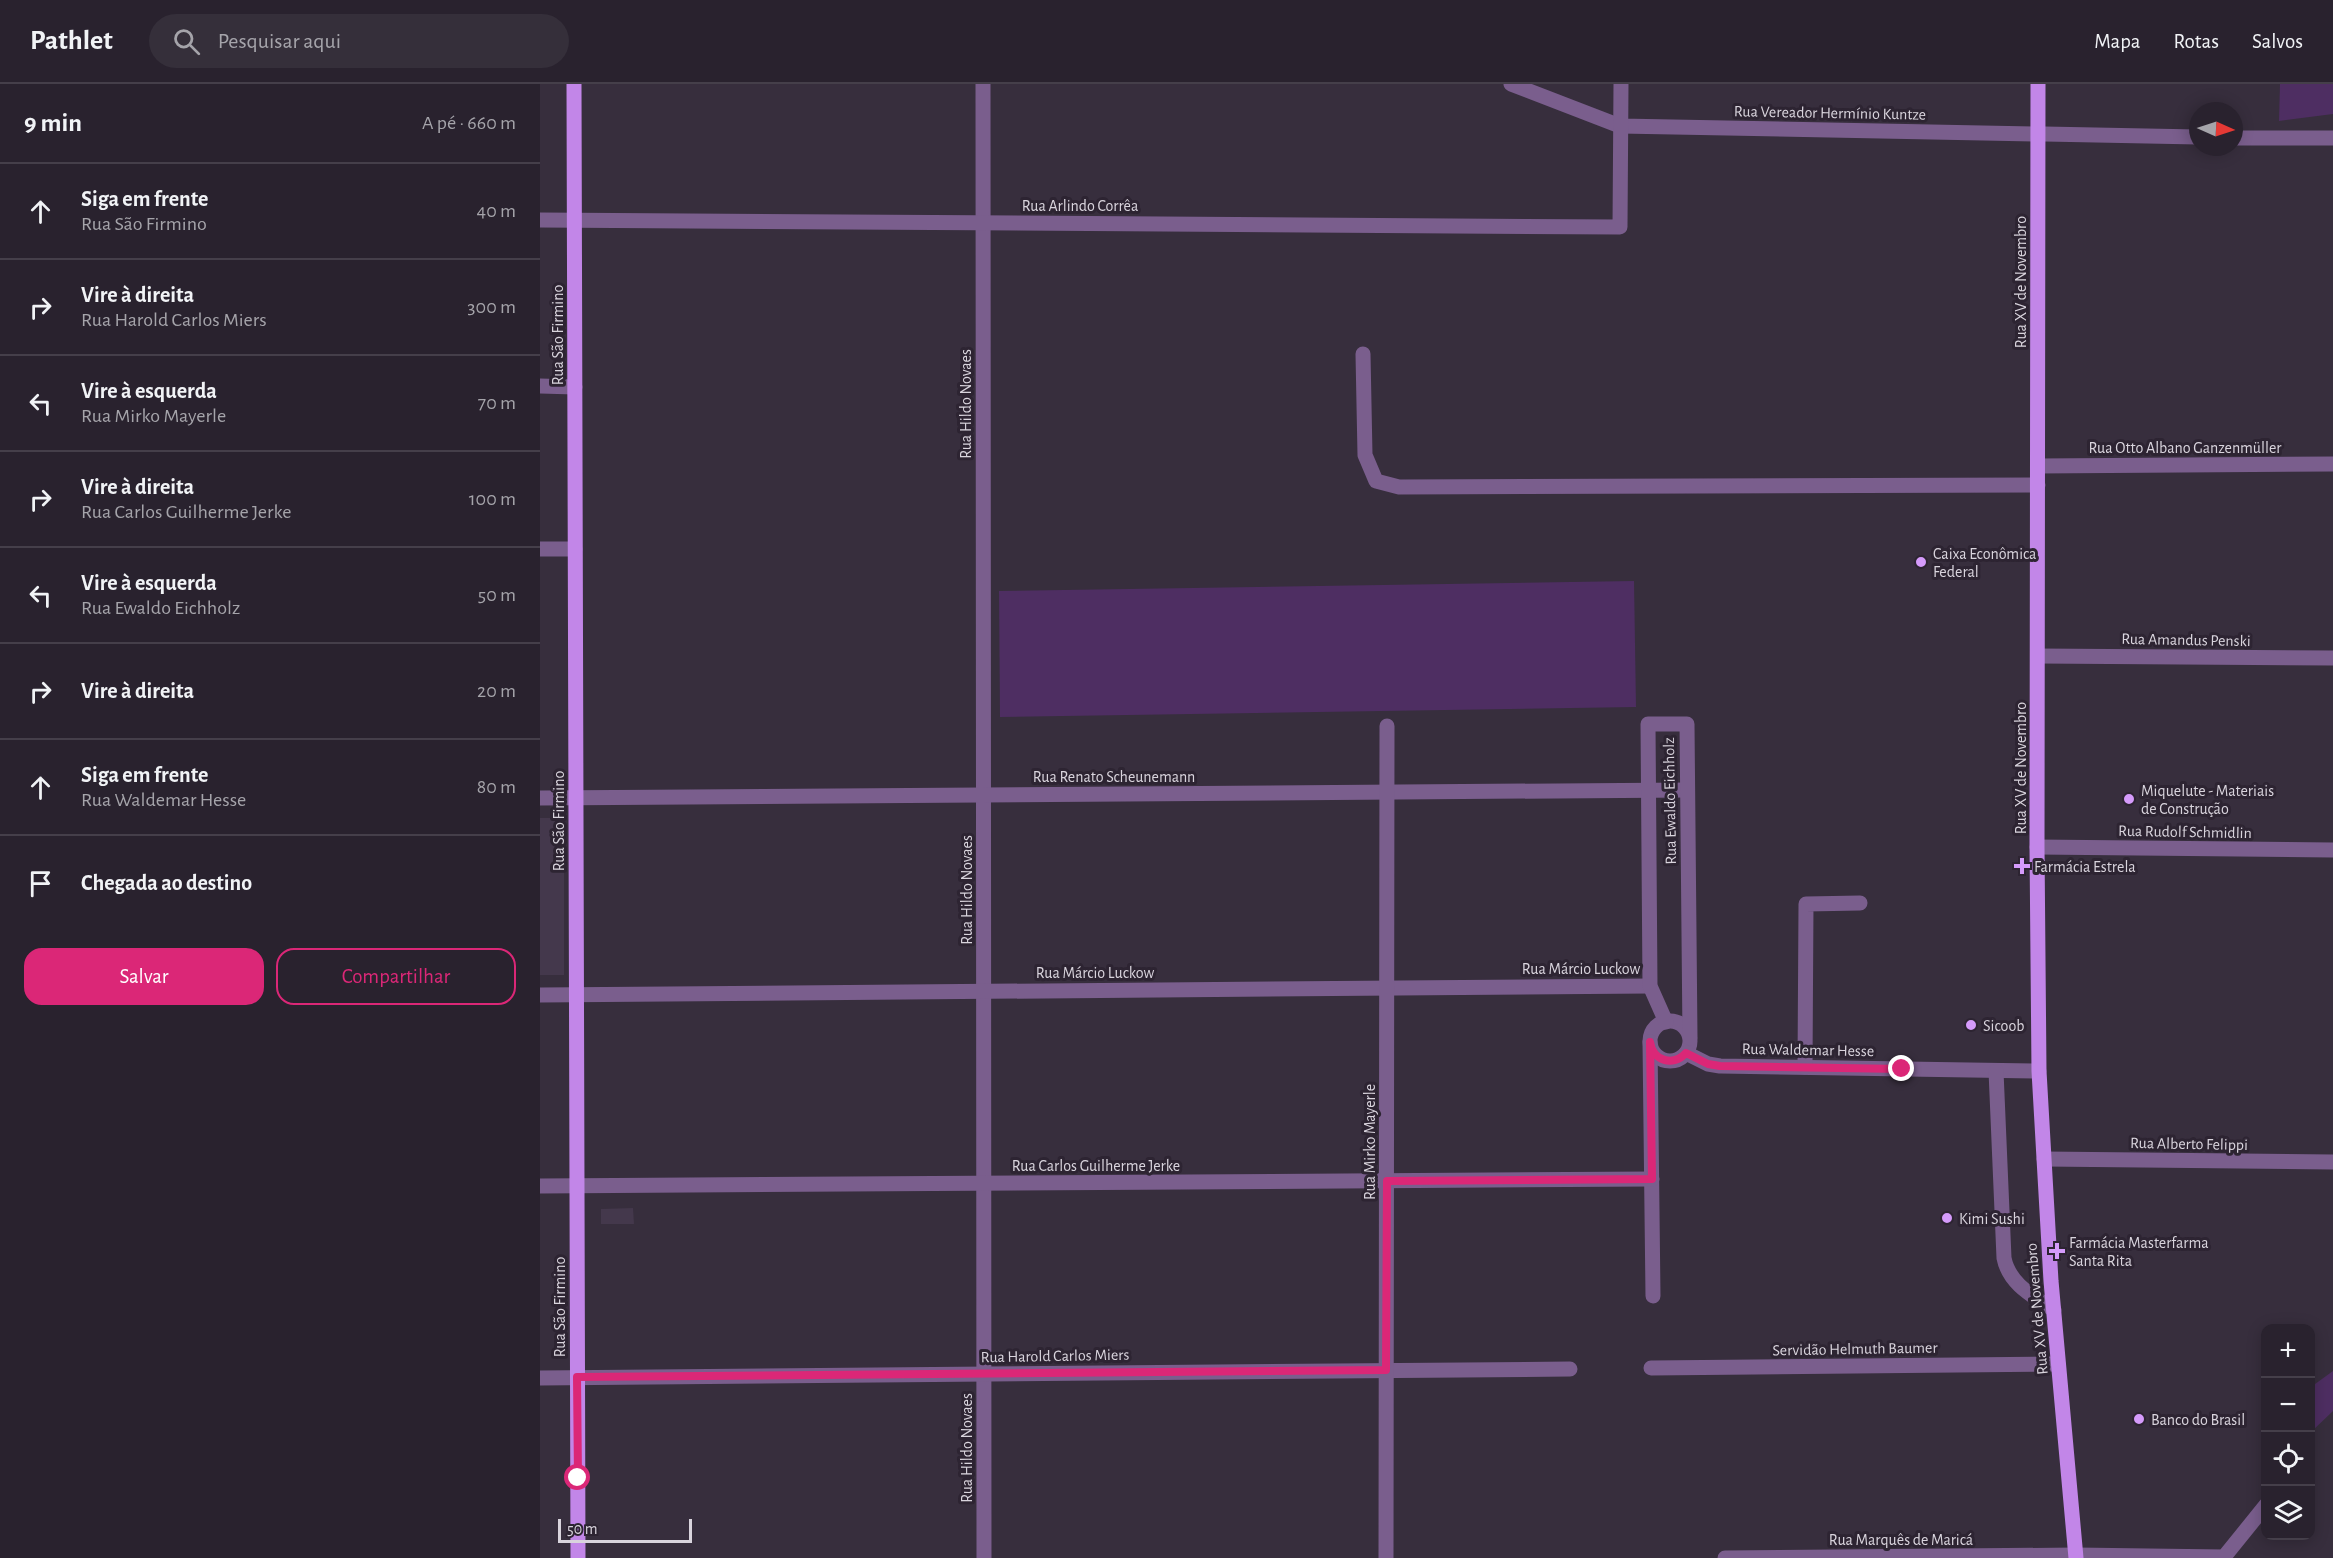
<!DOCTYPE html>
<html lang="pt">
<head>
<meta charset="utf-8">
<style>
	:root { --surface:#29222e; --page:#352f3a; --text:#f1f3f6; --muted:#a5a4aa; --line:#453f4a; --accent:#db2777 }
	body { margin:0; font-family:"Alegreya Sans",sans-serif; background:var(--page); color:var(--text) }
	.controls { position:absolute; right:18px; bottom:18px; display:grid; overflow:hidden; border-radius:12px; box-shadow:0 3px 15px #0003 }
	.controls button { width:54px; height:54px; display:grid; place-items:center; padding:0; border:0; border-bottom:2px solid var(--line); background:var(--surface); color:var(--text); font:30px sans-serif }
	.compass { position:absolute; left:1649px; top:18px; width:54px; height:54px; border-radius:50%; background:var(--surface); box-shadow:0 3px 15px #0003; rotate:93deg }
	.scale { position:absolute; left:18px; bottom:15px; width:134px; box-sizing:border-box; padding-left:6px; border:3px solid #d9d4dd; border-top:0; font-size:16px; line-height:21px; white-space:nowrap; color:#d9d4dd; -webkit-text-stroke:4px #2d2432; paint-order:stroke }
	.stop { position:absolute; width:18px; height:18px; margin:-14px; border:4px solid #db2777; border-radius:50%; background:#fff }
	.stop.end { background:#db2777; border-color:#fff; box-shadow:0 2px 6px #0008 }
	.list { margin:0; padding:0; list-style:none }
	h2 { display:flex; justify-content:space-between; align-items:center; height:78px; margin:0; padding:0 24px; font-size:26px }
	h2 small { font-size:20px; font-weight:400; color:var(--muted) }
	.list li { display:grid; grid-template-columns:39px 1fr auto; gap:18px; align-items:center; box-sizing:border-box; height:96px; padding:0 24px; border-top:2px solid var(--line) }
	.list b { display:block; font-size:22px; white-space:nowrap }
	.list p { margin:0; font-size:20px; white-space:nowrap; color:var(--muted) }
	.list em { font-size:20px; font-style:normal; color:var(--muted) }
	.actions { display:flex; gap:12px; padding:18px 24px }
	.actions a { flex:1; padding:14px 0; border:2px solid var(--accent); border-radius:18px; text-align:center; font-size:21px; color:var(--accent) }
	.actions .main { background:var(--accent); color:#fff }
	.icon { flex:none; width:33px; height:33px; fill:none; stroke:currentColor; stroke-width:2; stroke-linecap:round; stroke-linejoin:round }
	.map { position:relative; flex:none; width:1793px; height:1474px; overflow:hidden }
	header { display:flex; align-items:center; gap:36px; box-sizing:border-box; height:84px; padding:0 30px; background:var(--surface); border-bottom:2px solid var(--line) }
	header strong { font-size:28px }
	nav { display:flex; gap:33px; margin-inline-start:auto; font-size:21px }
	.search { width:420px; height:54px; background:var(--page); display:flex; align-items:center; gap:15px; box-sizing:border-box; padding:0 21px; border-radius:33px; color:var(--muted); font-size:22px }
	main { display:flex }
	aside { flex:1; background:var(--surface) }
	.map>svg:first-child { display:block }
	.built { fill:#44384c }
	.green { fill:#4e2e62 }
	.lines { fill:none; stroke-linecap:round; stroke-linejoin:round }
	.minor { stroke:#7a5e8d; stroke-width:15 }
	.major { stroke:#c286e8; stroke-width:15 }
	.route { stroke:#db2777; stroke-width:8 }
	.poi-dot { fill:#d59bfb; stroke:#2d2432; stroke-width:2 }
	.labels { text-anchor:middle; stroke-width:6; stroke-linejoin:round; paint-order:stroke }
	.street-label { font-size:16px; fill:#d9d4dd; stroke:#2d2432 }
	.poi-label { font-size:16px; fill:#d9d4dd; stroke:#2d2432; text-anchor:start }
</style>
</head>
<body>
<header>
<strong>Pathlet</strong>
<div class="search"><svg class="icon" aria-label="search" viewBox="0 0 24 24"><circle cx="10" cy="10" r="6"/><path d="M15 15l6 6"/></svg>Pesquisar aqui</div>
<nav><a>Mapa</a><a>Rotas</a><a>Salvos</a></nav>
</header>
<main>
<aside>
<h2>9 min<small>A pé · 660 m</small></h2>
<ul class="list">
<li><svg class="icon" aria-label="ahead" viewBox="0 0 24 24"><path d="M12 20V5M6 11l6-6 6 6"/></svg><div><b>Siga em frente</b><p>Rua São Firmino</p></div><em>40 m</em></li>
<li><svg class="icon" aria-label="right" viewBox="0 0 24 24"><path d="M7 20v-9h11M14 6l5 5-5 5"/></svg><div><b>Vire à direita</b><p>Rua Harold Carlos Miers</p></div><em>300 m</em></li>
<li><svg class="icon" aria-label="left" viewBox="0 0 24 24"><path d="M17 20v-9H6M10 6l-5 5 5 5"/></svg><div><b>Vire à esquerda</b><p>Rua Mirko Mayerle</p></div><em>70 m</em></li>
<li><svg class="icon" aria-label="right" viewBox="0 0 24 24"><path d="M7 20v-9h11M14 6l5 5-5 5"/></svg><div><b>Vire à direita</b><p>Rua Carlos Guilherme Jerke</p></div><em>100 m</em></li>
<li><svg class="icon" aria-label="left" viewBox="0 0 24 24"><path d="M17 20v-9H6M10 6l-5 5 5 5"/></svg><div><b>Vire à esquerda</b><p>Rua Ewaldo Eichholz</p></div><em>50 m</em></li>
<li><svg class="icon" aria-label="right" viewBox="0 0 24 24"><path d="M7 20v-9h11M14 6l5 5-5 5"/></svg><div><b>Vire à direita</b></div><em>20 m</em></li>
<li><svg class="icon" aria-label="ahead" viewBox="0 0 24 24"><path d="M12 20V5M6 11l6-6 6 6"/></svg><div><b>Siga em frente</b><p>Rua Waldemar Hesse</p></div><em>80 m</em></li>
<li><svg class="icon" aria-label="arrive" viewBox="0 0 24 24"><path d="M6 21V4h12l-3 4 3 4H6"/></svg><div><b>Chegada ao destino</b></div></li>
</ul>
<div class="actions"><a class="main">Salvar</a><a>Compartilhar</a></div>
</aside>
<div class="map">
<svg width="1793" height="1474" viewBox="0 0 1793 1474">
	<rect width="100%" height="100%" fill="#372e3d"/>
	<g class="built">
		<rect x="0" y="734" width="24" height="157"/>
		<path d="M93 1124 94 1140H61V1125Z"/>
	</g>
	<g class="green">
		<path d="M1740 0H1793V30L1739 37Z"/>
		<path d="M1094 497 1096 623 460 633 459 507Z"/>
		<path d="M1793 1287V1327L1771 1348V1303Z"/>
	</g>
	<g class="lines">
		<g class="minor">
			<path d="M443 0 444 1474"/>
			<path d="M971 0 1080 42 1658 53"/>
			<path d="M1694 54H1793"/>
			<path d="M0 136 1080 143 1081 0"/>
			<path d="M823 270 825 371 836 397 859 403 1498 401"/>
			<path d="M0 302 35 303"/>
			<path d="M1498 382 1793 380"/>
			<path d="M0 465H35"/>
			<path d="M1498 572 1793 574"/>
			<path d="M0 714 1147 706"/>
			<path d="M1497 763 1793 766"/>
			<path d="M0 911 1110 902"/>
			<circle cx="1130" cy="957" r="20"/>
			<path d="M1126 938 1110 902 1108 640H1147L1150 954"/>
			<path d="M1110 958 1113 1212"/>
			<path d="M1146 969 1168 980 1180 982 1499 987"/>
			<path d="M1265 983 1266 820 1320 819"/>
			<path d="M1456 987 1464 1174C1469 1200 1493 1212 1514 1226"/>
			<path d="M1504 1075 1793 1078"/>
			<path d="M0 1102 1112 1095"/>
			<path d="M1111 1284 1518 1280"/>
			<path d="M0 1294 1030 1285"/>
			<path d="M846 1474 847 642"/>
			<path d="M1185 1474 1536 1471 1684 1473 1726 1421"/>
		</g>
		<g class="major">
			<path d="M34 0 38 1474"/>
			<path d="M1498 0 1497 763 1499 987 1511 1197 1536 1474"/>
		</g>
	</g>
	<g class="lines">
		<path class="route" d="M38 1394 37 1293 846 1286 847 1097 1112 1095 1110 958C1113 977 1133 983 1146 969L1168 980 1180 982 1362 985"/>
	</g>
	<g class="poi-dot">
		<circle cx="1381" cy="478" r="6"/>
		<circle cx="1589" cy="715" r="6"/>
		<path d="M1479 773h6v6h6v6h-6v6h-6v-6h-6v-6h6z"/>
		<circle cx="1431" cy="941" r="6"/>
		<circle cx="1407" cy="1134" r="6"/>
		<path d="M1514 1158h6v6h6v6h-6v6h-6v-6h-6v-6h6z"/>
		<circle cx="1599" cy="1335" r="6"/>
	</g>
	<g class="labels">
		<g class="street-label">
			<text transform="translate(1290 28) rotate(1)" y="6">Rua Vereador Hermínio Kuntze</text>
			<text x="540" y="127">Rua Arlindo Corrêa</text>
			<text transform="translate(1480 198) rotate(-90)" y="6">Rua XV de Novembro</text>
			<text transform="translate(17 251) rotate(-90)" y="6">Rua São Firmino</text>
			<text transform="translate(425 320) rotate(-90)" y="6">Rua Hildo Novaes</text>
			<text x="1645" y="369">Rua Otto Albano Ganzenmüller</text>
			<text transform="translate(1646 555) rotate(1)" y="6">Rua Amandus Penski</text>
			<text transform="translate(1480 684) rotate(-90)" y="6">Rua XV de Novembro</text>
			<text x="574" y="698">Rua Renato Scheunemann</text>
			<text transform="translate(1129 717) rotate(-91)" y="6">Rua Ewaldo Eichholz</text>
			<text transform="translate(18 737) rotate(-90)" y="6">Rua São Firmino</text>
			<text transform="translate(1645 747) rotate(1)" y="6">Rua Rudolf Schmidlin</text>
			<text transform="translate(426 806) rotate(-90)" y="6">Rua Hildo Novaes</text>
			<text x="1041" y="890">Rua Márcio Luckow</text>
			<text x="555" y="894">Rua Márcio Luckow</text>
			<text transform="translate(1268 965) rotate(1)" y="6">Rua Waldemar Hesse</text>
			<text transform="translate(829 1058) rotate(-90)" y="6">Rua Mirko Mayerle</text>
			<text transform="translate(1649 1059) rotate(1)" y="6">Rua Alberto Felippi</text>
			<text x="556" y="1087">Rua Carlos Guilherme Jerke</text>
			<text transform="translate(19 1223) rotate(-90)" y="6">Rua São Firmino</text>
			<text transform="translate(1496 1225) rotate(-95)" y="6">Rua XV de Novembro</text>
			<text transform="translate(1315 1264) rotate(-1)" y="6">Servidão Helmuth Baumer</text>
			<text transform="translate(515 1271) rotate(-1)" y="6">Rua Harold Carlos Miers</text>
			<text transform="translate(426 1364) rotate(-90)" y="6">Rua Hildo Novaes</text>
			<text x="1361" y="1461">Rua Marquês de Maricá</text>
		</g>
		<g class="poi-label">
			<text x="1393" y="475">Caixa Econômica<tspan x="1393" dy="18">Federal</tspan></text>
			<text x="1601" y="712">Miquelute - Materiais<tspan x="1601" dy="18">de Construção</tspan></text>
			<text x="1494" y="788">Farmácia Estrela</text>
			<text x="1443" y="947">Sicoob</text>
			<text x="1419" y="1140">Kimi Sushi</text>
			<text x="1529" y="1164">Farmácia Masterfarma<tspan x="1529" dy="18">Santa Rita</tspan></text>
			<text x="1611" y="1341">Banco do Brasil</text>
		</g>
	</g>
</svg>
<div class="controls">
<button>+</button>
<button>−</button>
<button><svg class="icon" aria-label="locate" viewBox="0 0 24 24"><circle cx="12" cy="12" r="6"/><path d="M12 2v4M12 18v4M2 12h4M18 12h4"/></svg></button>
<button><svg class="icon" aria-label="layers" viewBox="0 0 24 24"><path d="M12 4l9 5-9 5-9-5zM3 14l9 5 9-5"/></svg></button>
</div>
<svg class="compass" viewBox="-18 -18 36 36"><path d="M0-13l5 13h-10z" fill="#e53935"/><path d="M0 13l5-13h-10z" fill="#a5a4aa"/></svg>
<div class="scale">50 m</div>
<div class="stop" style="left:38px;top:1394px"></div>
<div class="stop end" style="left:1362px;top:985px"></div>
</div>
</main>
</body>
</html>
